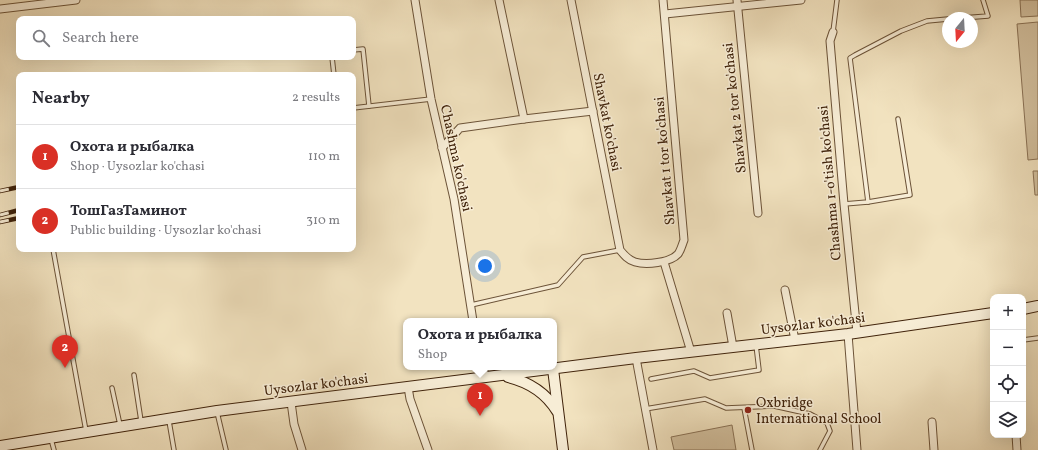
<!DOCTYPE html>
<html lang="en">
<head>
<meta charset="utf-8">
<style>
	:root { --surface:#fff; --page:#f7f7f7; --text:#2b2b33; --muted:#7c7c81; --line:#e1e1e2; --accent:#d93025 }
	body { margin:0; font-family:Vollkorn,serif; background:var(--page); color:var(--text) }
	.controls { position:absolute; right:12px; bottom:12px; display:grid; overflow:hidden; border-radius:8px; box-shadow:0 4px 16px #0002 }
	.controls button { width:36px; height:36px; display:grid; place-items:center; padding:0; border:0; border-bottom:1px solid var(--line); background:var(--surface); color:var(--text); font:20px sans-serif }
	.compass { position:absolute; left:942px; top:12px; width:36px; height:36px; border-radius:50%; background:var(--surface); box-shadow:0 4px 16px #0002; rotate:198deg }
	.you { position:absolute; left:485px; top:266px; width:14px; height:14px; margin:-10px; border:3px solid #fff; border-radius:50%; background:#1a73e8; box-shadow:0 0 0 6px #1a73e833 }
	.badge { display:grid; place-items:center; width:26px; height:26px; border-radius:50%; background:var(--accent); color:#fff; font-size:13px; font-weight:700 }
	.pin { position:absolute; translate:-50% -33px; filter:drop-shadow(0 1px 2px #0008) }
	.pin::after { content:''; position:absolute; top:21px; width:14px; height:12px; background:inherit; clip-path:polygon(0 0,100% 0,50% 100%) }
	.popup { position:absolute; left:403px; top:318px; width:154px; height:52px; box-sizing:border-box; display:grid; place-content:center; border-radius:8px; background:var(--surface); filter:drop-shadow(0 1px 3px #0005); font-size:13px; white-space:nowrap; color:var(--muted) }
	.popup b { font-size:15px; color:var(--text) }
	.popup::after { content:''; position:absolute; left:50%; top:100%; margin-left:-8px; border:8px solid transparent; border-top-color:var(--surface) }
	.list { margin:0; padding:0; list-style:none }
	h2 { display:flex; justify-content:space-between; align-items:center; height:52px; margin:0; padding:0 16px; font-size:17px }
	h2 small { font-size:13px; font-weight:400; color:var(--muted) }
	.list li { display:grid; grid-template-columns:26px 1fr auto; gap:12px; align-items:center; box-sizing:border-box; height:64px; padding:0 16px; border-top:1px solid var(--line) }
	.list b { display:block; font-size:15px; white-space:nowrap }
	.list p { margin:0; font-size:13px; white-space:nowrap; color:var(--muted) }
	.list em { font-size:13px; font-style:normal; color:var(--muted) }
	.icon { flex:none; width:22px; height:22px; fill:none; stroke:currentColor; stroke-width:2; stroke-linecap:round; stroke-linejoin:round }
	.map { position:relative; flex:none; width:1038px; height:450px; overflow:hidden }
	.search { position:absolute; background:var(--surface); box-shadow:0 4px 16px #0002; left:16px; top:16px; width:340px; height:44px; display:flex; align-items:center; gap:10px; box-sizing:border-box; padding:0 14px; border-radius:8px; color:var(--muted); font-size:15px }
	.panel { position:absolute; background:var(--surface); box-shadow:0 4px 16px #0002; left:16px; top:72px; width:340px; height:180px; border-radius:8px }
	.map>svg:first-child { display:block }
	.green { fill:#d4c2a1; stroke:#8a7256 }
	.lines { fill:none; stroke-linecap:round; stroke-linejoin:round }
	.lane-casing { stroke:#6c5338; stroke-width:5.5 }
	.street-casing { stroke:#6c5338; stroke-width:9 }
	.secondary-casing { stroke:#40230b; stroke-width:12 }
	.lane { stroke:#f7edd6; stroke-width:3.5 }
	.street { stroke:#f7edd6; stroke-width:7 }
	.secondary { stroke:#f7edd6; stroke-width:10 }
	.rail-casing { stroke:#40230b; stroke-width:4.5 }
	.rail { stroke:#f7edd6; stroke-width:3; stroke-dasharray:9; stroke-linecap:butt }
	.poi-dot { fill:#8f2418; stroke:#f7edd6; stroke-width:1.5 }
	.labels { text-anchor:middle; stroke-width:3; stroke-linejoin:round; paint-order:stroke }
	.street-label { font-size:14px; fill:#40230b; stroke:#f7edd6 }
	.poi-label { font-size:14px; fill:#40230b; stroke:#f7edd6; text-anchor:start }
</style>
</head>
<body>
<div class="map">
<svg width="1038" height="450" viewBox="0 0 1038 450">
	<rect width="100%" height="100%" fill="#f2e3c0"/>
	<filter id="stains"><feTurbulence type="fractalNoise" baseFrequency=".005" numOctaves="4"/><feColorMatrix values="0 0 0 0 .2 0 0 0 0 .09 0 0 0 0 .02 0 0 0 .5 -.17"/></filter>
	<radialGradient id="worn" r=".72"><stop offset=".6" stop-color="#630" stop-opacity="0"/><stop offset="1" stop-color="#630" stop-opacity=".3"/></radialGradient>
	<g class="green">
		<path d="M1020 0H1038V16L1021 17Z"/>
		<path d="M1038 22V159L1028 160 1017 24Z"/>
		<path d="M1033 171H1038V195H1035Z"/>
		<path d="M732 425 736 450H674L671 437Z"/>
	</g>
	<g class="lines">
		<defs>
			<g id="lane">
				<path d="M962 18 988 16 983 0"/>
				<path d="M833 32 837 0"/>
				<path d="M353 50 363 49 369 106"/>
				<path d="M332 57 334 75"/>
				<path d="M353 108 431 99"/>
				<path d="M868 202 850 58 855 55 901 31 927 21 948 19"/>
				<path d="M844 204 868 202 910 195 898 119"/>
				<path d="M53 249 86 431"/>
				<path d="M471 305 558 285 583 257 620 250"/>
				<path d="M1023 340 1038 338"/>
				<path d="M134 375 141 421"/>
				<path d="M651 379 694 371 710 378 759 370 756 345"/>
				<path d="M112 388 120 425"/>
				<path d="M744 408 752 450"/>
				<path d="M645 409 705 399 726 408 774 406 810 414 827 423 830 431 820 450"/>
				<path d="M217 412 226 450"/>
				<path d="M169 421 174 450"/>
				<path d="M51 439 54 450"/>
			</g>
			<g id="street">
				<path d="M415 0 431 99 454 199 473 321"/>
				<path d="M571 0 620 250C624 255 628 260 635 262 646 265 670 263 678 254 681 250 682 245 684 240L663 0"/>
				<path d="M737 0 758 213"/>
				<path d="M0 9 76 0"/>
				<path d="M665 14 801 0"/>
				<path d="M833 32 830 41 844 204 857 333"/>
				<path d="M524 119 593 111"/>
				<path d="M442 148 460 128 524 119 499 0"/>
				<path d="M664 262 691 352"/>
				<path d="M785 290 795 340"/>
				<path d="M727 313 733 347"/>
				<path d="M848 334 857 450"/>
				<path d="M636 358 653 450"/>
				<path d="M483 367 485 377"/>
				<path d="M408 387 410 399 428 450"/>
				<path d="M291 402 294 424 302 450"/>
				<path d="M932 422 934 450"/>
				<path d="M1016 435 1017 450"/>
			</g>
			<g id="secondary">
				<path d="M1023 309 1038 306"/>
				<path d="M553 369 563 450"/>
				<path d="M508 377C529 382 546 393 557 411"/>
				<path d="M0 446 217 411 636 358 848 334 993 313"/>
			</g>
		</defs>
		<use href="#lane" class="lane-casing"/>
		<use href="#street" class="street-casing"/>
		<use href="#secondary" class="secondary-casing"/>
		<use href="#lane" class="lane"/>
		<use href="#street" class="street"/>
		<use href="#secondary" class="secondary"/>
		<defs>
			<g id="rail">
				<path d="M0 191 19 187"/>
				<path d="M0 215 19 210"/>
				<path d="M0 222 19 218"/>
			</g>
		</defs>
		<use href="#rail" class="rail-casing"/>
		<use href="#rail" class="rail"/>
	</g>
	<circle class="poi-dot" cx="748" cy="410" r="4"/>
	<g class="labels">
		<g class="street-label">
			<text transform="translate(734 108) rotate(-96)" y="5">Shavkat 2 tor ko'chasi</text>
			<text transform="translate(608 122) rotate(79)" y="5">Shavkat ko'chasi</text>
			<text transform="translate(457 158) rotate(78)" y="5">Chashma ko'chasi</text>
			<text transform="translate(664 161) rotate(-95)" y="5">Shavkat 1 tor ko'chasi</text>
			<text transform="translate(829 183) rotate(-95)" y="5">Chashma 1-o'tish ko'chasi</text>
			<text transform="translate(813 323) rotate(-7)" y="5">Uysozlar ko'chasi</text>
			<text transform="translate(316 384) rotate(-7)" y="5">Uysozlar ko'chasi</text>
		</g>
		<g class="poi-label">
			<text x="756" y="407">Oxbridge<tspan x="756" dy="16">International School</tspan></text>
		</g>
	</g>
	<rect width="100%" height="100%" filter="url(#stains)"/>
	<rect width="100%" height="100%" fill="url(#worn)"/>
</svg>
<div class="controls">
<button>+</button>
<button>−</button>
<button><svg class="icon" aria-label="locate" viewBox="0 0 24 24"><circle cx="12" cy="12" r="6"/><path d="M12 2v4M12 18v4M2 12h4M18 12h4"/></svg></button>
<button><svg class="icon" aria-label="layers" viewBox="0 0 24 24"><path d="M12 4l9 5-9 5-9-5zM3 14l9 5 9-5"/></svg></button>
</div>
<svg class="compass" viewBox="-18 -18 36 36"><path d="M0-13l5 13h-10z" fill="#e53935"/><path d="M0 13l5-13h-10z" fill="#7c7c81"/></svg>
<div class="you"></div>
<div class="pin badge" style="left:480px;top:416px">1</div>
<div class="popup"><b>Охота и рыбалка</b>Shop</div>
<div class="pin badge" style="left:65px;top:368px">2</div>
<div class="search"><svg class="icon" aria-label="search" viewBox="0 0 24 24"><circle cx="10" cy="10" r="6"/><path d="M15 15l6 6"/></svg>Search here</div>
<section class="panel">
<h2>Nearby<small>2 results</small></h2>
<ul class="list">
<li><span class="badge">1</span><div><b>Охота и рыбалка</b><p>Shop · Uysozlar ko'chasi</p></div><em>110 m</em></li>
<li><span class="badge">2</span><div><b>ТошГазТаминот</b><p>Public building · Uysozlar ko'chasi</p></div><em>310 m</em></li>
</ul>
</section>
</div>
</body>
</html>
